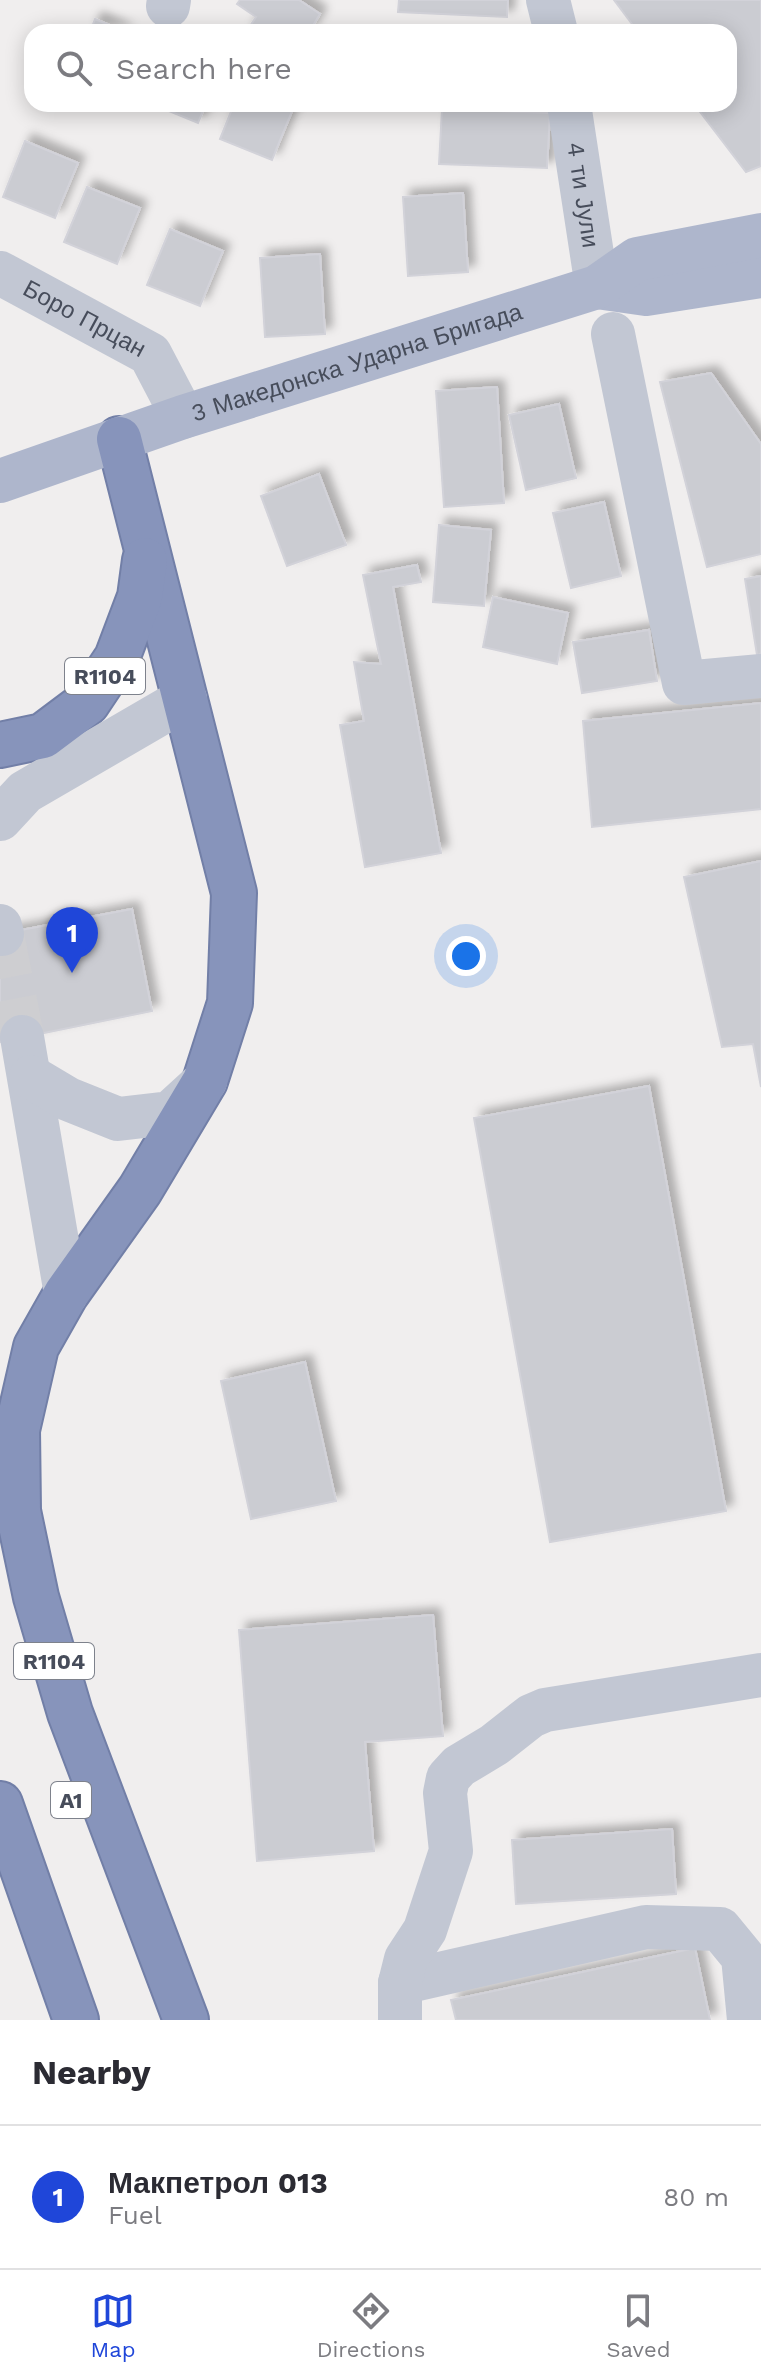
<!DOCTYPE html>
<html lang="en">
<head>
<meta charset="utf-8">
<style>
	:root { --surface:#fff; --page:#f2f2f3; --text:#2b2b33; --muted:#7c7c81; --line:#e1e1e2; --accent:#1f46d9 }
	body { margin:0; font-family:"Work Sans",sans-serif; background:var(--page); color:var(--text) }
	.you { position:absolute; left:466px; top:956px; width:28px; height:28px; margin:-20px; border:6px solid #fff; border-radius:50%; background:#1a73e8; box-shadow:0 0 0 12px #1a73e833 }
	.badge { display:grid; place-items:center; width:52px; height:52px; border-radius:50%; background:var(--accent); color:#fff; font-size:26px; font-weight:700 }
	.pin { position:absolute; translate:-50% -66px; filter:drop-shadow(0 2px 4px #0008) }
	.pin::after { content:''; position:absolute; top:42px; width:28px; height:24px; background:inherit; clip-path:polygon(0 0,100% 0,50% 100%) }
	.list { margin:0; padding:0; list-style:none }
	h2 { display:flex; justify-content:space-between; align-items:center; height:104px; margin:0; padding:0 32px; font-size:34px }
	h2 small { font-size:26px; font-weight:400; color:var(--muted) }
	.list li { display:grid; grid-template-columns:52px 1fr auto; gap:24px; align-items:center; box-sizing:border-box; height:144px; padding:0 32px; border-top:2px solid var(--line) }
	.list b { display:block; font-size:30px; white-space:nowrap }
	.list p { margin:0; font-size:26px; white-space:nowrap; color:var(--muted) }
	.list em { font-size:26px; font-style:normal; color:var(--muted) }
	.icon { flex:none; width:44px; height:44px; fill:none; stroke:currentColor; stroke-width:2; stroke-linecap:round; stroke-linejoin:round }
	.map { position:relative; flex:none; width:761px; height:2020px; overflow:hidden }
	.search { position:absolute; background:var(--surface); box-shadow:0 4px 20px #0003; left:24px; right:24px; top:24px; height:88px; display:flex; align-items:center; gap:20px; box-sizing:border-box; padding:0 28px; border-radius:24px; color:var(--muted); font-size:30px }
	.sheet { height:248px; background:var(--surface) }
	nav { display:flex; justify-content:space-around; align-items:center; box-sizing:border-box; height:112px; border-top:2px solid var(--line); background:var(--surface); font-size:22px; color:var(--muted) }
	nav a { display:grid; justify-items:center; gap:4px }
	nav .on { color:var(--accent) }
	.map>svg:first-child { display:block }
	.building { fill:#cbccd2; stroke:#d2d2d9; stroke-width:2; filter:url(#shadow) }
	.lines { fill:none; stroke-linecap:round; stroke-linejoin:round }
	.minor-tunnel { stroke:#ceced1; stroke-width:44; stroke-dasharray:44 22; stroke-linecap:butt }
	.highway-casing { stroke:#727fa7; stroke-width:48 }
	.minor { stroke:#c2c7d3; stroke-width:44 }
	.major { stroke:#aeb6cc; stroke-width:44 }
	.highway { stroke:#8794bb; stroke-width:44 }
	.labels { text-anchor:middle; stroke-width:6; stroke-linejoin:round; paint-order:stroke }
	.shield { fill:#fff; stroke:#7e828c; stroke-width:2 }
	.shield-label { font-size:22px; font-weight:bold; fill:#474d5b }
	.street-label { font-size:24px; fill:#474d5b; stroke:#fff }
</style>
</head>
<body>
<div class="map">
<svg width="761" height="2020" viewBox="0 0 761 2020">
	<defs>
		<filter id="shadow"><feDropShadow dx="7" dy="-7" stdDeviation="4" flood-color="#0004"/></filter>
	</defs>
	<rect width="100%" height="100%" fill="#f0eeee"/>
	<g class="building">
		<path d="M240 0H299L320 14 309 32H246L256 17 237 4Z"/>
		<path d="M399 0H508L507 17 398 12Z"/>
		<path d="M614 0H761V166L746 172 694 104H729V32H638Z"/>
		<path d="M95 19 126 32H90Z"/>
		<path d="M152 104H206L198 123Z"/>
		<path d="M234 104H295L272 160 220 139Z"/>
		<path d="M442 109 550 113 547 168 439 164Z"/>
		<path d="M25 141 78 163 55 218 3 197Z"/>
		<path d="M87 187 140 208 117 264 64 242Z"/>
		<path d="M463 193 468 272 408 276 403 197Z"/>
		<path d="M170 229 223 251 200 306 147 285Z"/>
		<path d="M320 254 325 334 265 337 260 258Z"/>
		<path d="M711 373 761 444V554L707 567 660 382Z"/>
		<path d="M497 387 504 503 444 507 436 391Z"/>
		<path d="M559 404 576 478 526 490 509 415Z"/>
		<path d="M319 474 346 545 287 566 261 496Z"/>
		<path d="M604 502 621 576 571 588 553 513Z"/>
		<path d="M439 525 491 530 484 606 433 602Z"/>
		<path d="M417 565 421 582 393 587 441 853 365 867 340 725 364 721 354 662 381 664 363 575Z"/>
		<path d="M761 576V654L757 655 745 579Z"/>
		<path d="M493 597 568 613 557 664 483 647Z"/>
		<path d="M649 630 657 681 582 693 573 642Z"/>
		<path d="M761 703V809L592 827 583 721Z"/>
		<path d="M761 861V1087L753 1044 722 1047 684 877Z"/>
		<path d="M132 909 152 1011 0 1042V934Z"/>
		<path d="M649 1086 726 1511 550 1542 474 1118Z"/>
		<path d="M305 1362 336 1501 251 1519 221 1381Z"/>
		<path d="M433 1615 443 1736 365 1742 374 1851 257 1861 239 1630Z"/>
		<path d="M672 1829 676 1894 516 1904 512 1840Z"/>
		<path d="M695 1948 710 2020H456L451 2000Z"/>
	</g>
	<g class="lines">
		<path class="minor-tunnel" d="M2 934 22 1037"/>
		<defs>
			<g id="highway">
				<path d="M119 439 234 893 230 1003 205 1081 140 1190 66 1294 36 1347 17 1430 18 1511 36 1597 70 1713 186 2020"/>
				<path d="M0 745 43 736 87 703 117 658 140 597 145 560"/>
				<path d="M0 1804 76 2020"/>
			</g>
		</defs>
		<use href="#highway" class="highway-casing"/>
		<g class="minor">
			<path d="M548 0 556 32"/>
			<path d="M168 6 169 0"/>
			<path id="s1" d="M569 104 597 287"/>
			<path id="s2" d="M0 273 150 354 183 417"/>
			<path d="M613 334 684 683 761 676"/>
			<path d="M0 819 25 792 185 699"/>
			<path d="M0 926 2 934"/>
			<path d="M22 1037 66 1294"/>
			<path d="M31 1077 68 1099 118 1119 170 1113 205 1081"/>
			<path d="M400 1983 646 1927 720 1929 743 1957 749 2020"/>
			<path d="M400 2020V1983L406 1959 425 1930 451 1851 445 1793 448 1778 459 1766 494 1745 531 1716 545 1710 761 1675"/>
		</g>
		<g class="major">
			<path d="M597 287 646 294 761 276"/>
			<path id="s3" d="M0 481 183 417 597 287 637 259 761 235"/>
		</g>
		<use href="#highway" class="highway"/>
	</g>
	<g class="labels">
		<g class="shield">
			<rect x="65" y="658" width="80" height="36" rx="6"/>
			<rect x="14" y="1643" width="80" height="36" rx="6"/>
			<rect x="51" y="1782" width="40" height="36" rx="6"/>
		</g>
		<g class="shield-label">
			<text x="105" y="684">R1104</text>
			<text x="54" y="1669">R1104</text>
			<text x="71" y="1808">A1</text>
		</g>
		<g class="street-label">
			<text dy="8" stroke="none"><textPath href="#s1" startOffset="92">4 ти Јули</textPath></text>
			<text dy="8" stroke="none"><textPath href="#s2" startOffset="96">Боро Прцан</textPath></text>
			<text dy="8" stroke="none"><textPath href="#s3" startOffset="376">3 Македонска Ударна Бригада</textPath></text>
		</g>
	</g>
</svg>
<div class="you"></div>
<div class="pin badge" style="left:72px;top:973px">1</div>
<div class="search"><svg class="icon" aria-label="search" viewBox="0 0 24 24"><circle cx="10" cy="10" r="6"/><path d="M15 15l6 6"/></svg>Search here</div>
</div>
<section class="sheet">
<h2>Nearby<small></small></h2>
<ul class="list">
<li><span class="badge">1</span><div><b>Макпетрол 013</b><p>Fuel</p></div><em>80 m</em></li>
</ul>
</section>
<nav>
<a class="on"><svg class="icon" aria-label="map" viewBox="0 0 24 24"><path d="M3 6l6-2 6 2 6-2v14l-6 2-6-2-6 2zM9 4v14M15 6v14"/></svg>Map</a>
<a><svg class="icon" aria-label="directions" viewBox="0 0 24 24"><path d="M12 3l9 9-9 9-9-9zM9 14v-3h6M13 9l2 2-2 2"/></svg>Directions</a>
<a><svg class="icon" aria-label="saved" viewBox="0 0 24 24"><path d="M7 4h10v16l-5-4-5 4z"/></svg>Saved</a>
</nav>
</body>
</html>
